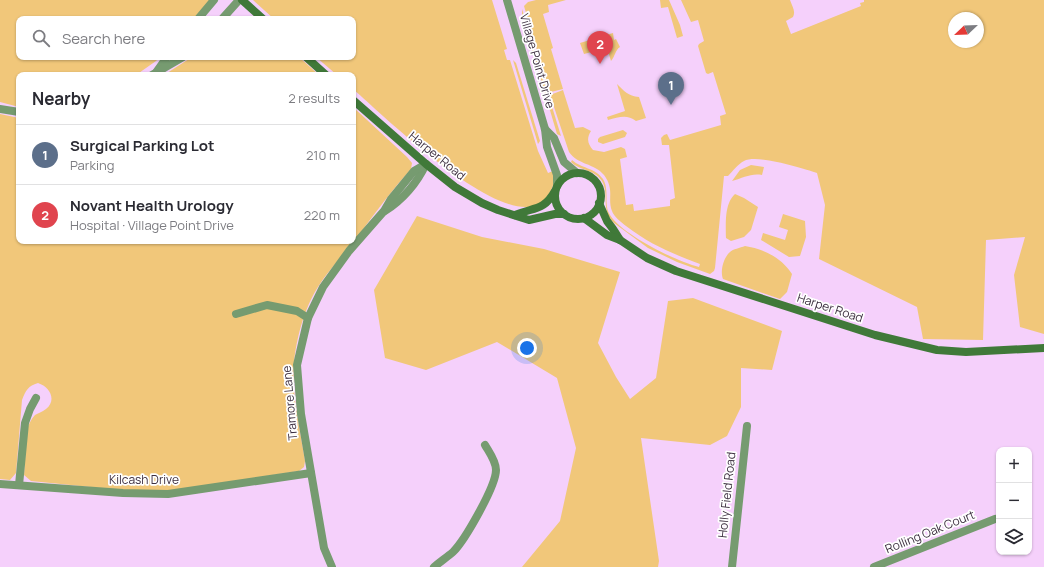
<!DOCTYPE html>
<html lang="en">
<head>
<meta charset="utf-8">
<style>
	:root { --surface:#fff; --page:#f7f7f7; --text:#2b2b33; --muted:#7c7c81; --line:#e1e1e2; --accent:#28761e }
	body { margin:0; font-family:Manrope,sans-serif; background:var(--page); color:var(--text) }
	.controls { position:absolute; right:12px; bottom:12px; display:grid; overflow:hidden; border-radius:8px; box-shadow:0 1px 3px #0004 }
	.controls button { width:36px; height:36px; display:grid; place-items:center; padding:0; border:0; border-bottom:1px solid var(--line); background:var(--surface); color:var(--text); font:20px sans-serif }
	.compass { position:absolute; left:948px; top:12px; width:36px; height:36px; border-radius:50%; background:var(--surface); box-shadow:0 1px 3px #0004; rotate:247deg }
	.you { position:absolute; left:527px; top:348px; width:14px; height:14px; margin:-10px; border:3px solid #fff; border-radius:50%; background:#1a73e8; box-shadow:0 0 0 6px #1a73e833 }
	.badge { display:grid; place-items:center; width:26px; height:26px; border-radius:50%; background:var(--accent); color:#fff; font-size:13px; font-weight:700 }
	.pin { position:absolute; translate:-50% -33px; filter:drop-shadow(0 1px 2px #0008) }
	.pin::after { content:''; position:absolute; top:21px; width:14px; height:12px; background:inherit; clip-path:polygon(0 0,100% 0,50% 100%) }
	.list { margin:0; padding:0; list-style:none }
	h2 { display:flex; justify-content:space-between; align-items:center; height:52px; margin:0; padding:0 16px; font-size:17px }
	h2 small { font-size:13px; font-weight:400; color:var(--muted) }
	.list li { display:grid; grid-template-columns:26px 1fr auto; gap:12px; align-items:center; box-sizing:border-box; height:60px; padding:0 16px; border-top:1px solid var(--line) }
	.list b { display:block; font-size:15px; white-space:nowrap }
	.list p { margin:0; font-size:13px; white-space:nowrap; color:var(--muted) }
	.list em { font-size:13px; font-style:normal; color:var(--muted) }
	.icon { flex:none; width:22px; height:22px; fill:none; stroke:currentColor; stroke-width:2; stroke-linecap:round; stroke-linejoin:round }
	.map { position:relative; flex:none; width:1044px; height:567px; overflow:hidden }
	.search { position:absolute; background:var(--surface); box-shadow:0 1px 3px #0004; left:16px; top:16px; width:340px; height:44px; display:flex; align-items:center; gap:10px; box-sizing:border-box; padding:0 14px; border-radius:8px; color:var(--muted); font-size:15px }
	.panel { position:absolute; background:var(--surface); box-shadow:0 1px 3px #0004; left:16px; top:72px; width:340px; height:172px; border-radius:8px }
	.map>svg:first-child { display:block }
	.green { fill:#f1c77a; fill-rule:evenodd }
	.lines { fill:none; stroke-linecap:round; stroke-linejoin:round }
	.minor { stroke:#769b70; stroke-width:8 }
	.tertiary { stroke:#769b70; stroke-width:8 }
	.secondary { stroke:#407939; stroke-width:8 }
	.labels { text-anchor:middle; stroke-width:3.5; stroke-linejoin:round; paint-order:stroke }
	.street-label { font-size:12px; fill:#3d2f40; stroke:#fff }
</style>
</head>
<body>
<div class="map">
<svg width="1044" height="567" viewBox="0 0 1044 567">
	<rect width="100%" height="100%" fill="#f5d0fb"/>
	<g class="green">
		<path d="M0 0H210L194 19H19V57H160L156 61 136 75H19V107L0 102Z"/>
		<path d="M253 0H492L507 49 504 50 507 60H510L538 151 548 173 553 171C556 182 552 191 545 199 510 240 381 113 353 89V75H337L316 57H353V19H274Z"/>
		<path d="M536 0H566L548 5 549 12 543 14 553 48 551 49 563 89 551 92 549 91 524 6 528 2Z"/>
		<path d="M660 0H669L680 25 683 36 677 38 668 7 661 8Z"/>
		<path d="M681 0H790C792 6 796 11 793 17L786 21 791 34 861 6 860 3 864 2V0H1044V334L1020 327 1014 275 1025 237 986 240 983 340 923 339 917 307 819 259 825 205 817 173C802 168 757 154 744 161 738 164 733 171 728 176H724L715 268 714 271 710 274 677 262 648 248 614 223C600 209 610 196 602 181 594 169 580 171 571 162L572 160C582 169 594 167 603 179 610 191 603 204 610 215 624 236 676 261 699 267L700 264C671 253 651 245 626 226 621 222 614 217 612 211 607 198 615 190 604 175 594 163 578 165 569 152L550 95 563 90 575 128 583 127 591 131C586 139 588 144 593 150L604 152 621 147 625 149 627 157 620 159 626 205 633 204 634 211 670 206V200L675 198 669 145H662L661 138 664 135 667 134 670 140 721 125 720 116 726 114 713 72 708 74 706 73 698 46 699 44 704 41 698 20 691 22ZM954 18H978V42H954Z"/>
		<path d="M522 9 561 136 557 134 522 16Z"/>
		<path d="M613 33 614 40 616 39 620 47C615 50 615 57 611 61L607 48 584 54 580 43Z"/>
		<path d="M192 57H299L319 75H164Z"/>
		<path d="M513 60 516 63 540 141 538 144Z"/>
		<path d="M617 84C624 91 628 96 639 97L646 118 636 121C627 114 619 117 608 120L607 117 625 111Z"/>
		<path d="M353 107 407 157 412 163 411 169C392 190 375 213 358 236 348 249 337 261 327 274 307 299 298 330 294 361 291 394 300 428 305 461L304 467 299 471 172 491H130L31 481 24 475 27 429C29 424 31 419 35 415 38 413 42 412 46 409 57 400 50 387 38 383 28 386 26 390 22 400L16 473 10 480 0 479V114L19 118V241H353Z"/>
		<path d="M623 130 627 133 625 137 603 144 598 142V139L600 137Z"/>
		<path d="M751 165 764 167 762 175C751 173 743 178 732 181L740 170Z"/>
		<path d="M735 194 744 198 758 207 751 230 744 237 731 241 726 238C726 224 724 204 735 194Z"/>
		<path d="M783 214 805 221 806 237 800 256 789 257 761 240 763 233 785 240 788 230 779 227Z"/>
		<path d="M417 216 482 237 544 249 620 272 598 343 616 377 630 399 656 378 668 301 693 298 782 331 772 370 741 368V407L727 436 710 445 641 438 659 561 658 567H522L560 521 576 448 557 378 497 342 426 370 385 358 374 290Z"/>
		<path d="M745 246C763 249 781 257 792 274L787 292 780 299 723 279C720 272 723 258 730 252 733 249 740 248 745 246Z"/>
	</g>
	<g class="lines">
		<g class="minor">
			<path d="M198 19 214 0"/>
			<path d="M222 19 239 0"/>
			<path d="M157 71 167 57"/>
			<path d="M152 75 183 57"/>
			<path d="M0 109 19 112"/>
			<path d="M385 211C402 200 417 183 426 164"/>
			<path d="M236 314 267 305 297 311 308 318"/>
			<path d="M0 484 123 493 168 494 311 473"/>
			<path d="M19 485 25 423 30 409 36 398"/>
			<path d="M332 567 324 548 301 414 297 365 308 318 323 287 349 251 384 211 391 199 414 171 426 164"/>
			<path d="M434 567C440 562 447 557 453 552 465 540 496 486 496 470 496 461 489 452 485 445"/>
			<path d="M732 567 747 426"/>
			<path d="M874 567 995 519"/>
		</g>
		<g class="tertiary">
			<path d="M507 0 545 129 547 147 557 175V186"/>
			<path d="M545 129 554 138 564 162 577 173"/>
		</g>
		<g class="secondary">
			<path d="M242 0 263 19"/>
			<path d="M306 57 326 75"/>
			<path d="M353 100 426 164 455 187 482 203 498 210 529 220 555 214H564"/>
			<circle cx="578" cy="196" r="23"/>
			<path d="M599 203 607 221 613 229 620 240"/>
			<path d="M515 215C534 207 544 211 555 191"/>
			<path d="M584 218 607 235 620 240 647 258 676 271 875 335 937 350 966 352 1044 348"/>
		</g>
	</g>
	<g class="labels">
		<g class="street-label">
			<text transform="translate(537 61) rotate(74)" y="4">Village Point Drive</text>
			<text transform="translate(437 156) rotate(39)" y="4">Harper Road</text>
			<text transform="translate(830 308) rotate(18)" y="4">Harper Road</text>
			<text transform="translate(290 403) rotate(-95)" y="4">Tramore Lane</text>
			<text x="144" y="484">Kilcash Drive</text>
			<text transform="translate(727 495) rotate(-84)" y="4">Holly Field Road</text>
			<text transform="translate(930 532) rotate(-22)" y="4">Rolling Oak Court</text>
		</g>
	</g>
</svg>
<div class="controls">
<button>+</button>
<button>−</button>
<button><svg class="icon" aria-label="layers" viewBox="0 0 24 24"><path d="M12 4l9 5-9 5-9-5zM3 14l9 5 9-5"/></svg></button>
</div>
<svg class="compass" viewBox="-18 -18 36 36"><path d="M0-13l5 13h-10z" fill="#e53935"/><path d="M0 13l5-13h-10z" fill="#7c7c81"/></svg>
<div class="you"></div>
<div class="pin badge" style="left:671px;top:105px;background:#5c6f8a">1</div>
<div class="pin badge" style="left:600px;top:64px;background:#e0444e">2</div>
<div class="search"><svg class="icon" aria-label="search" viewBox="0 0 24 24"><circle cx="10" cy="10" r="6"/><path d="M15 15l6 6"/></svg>Search here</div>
<section class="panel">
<h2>Nearby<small>2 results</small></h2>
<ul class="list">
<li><span class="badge" style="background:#5c6f8a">1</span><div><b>Surgical Parking Lot</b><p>Parking</p></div><em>210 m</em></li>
<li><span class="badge" style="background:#e0444e">2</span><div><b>Novant Health Urology</b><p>Hospital · Village Point Drive</p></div><em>220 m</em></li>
</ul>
</section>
</div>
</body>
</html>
